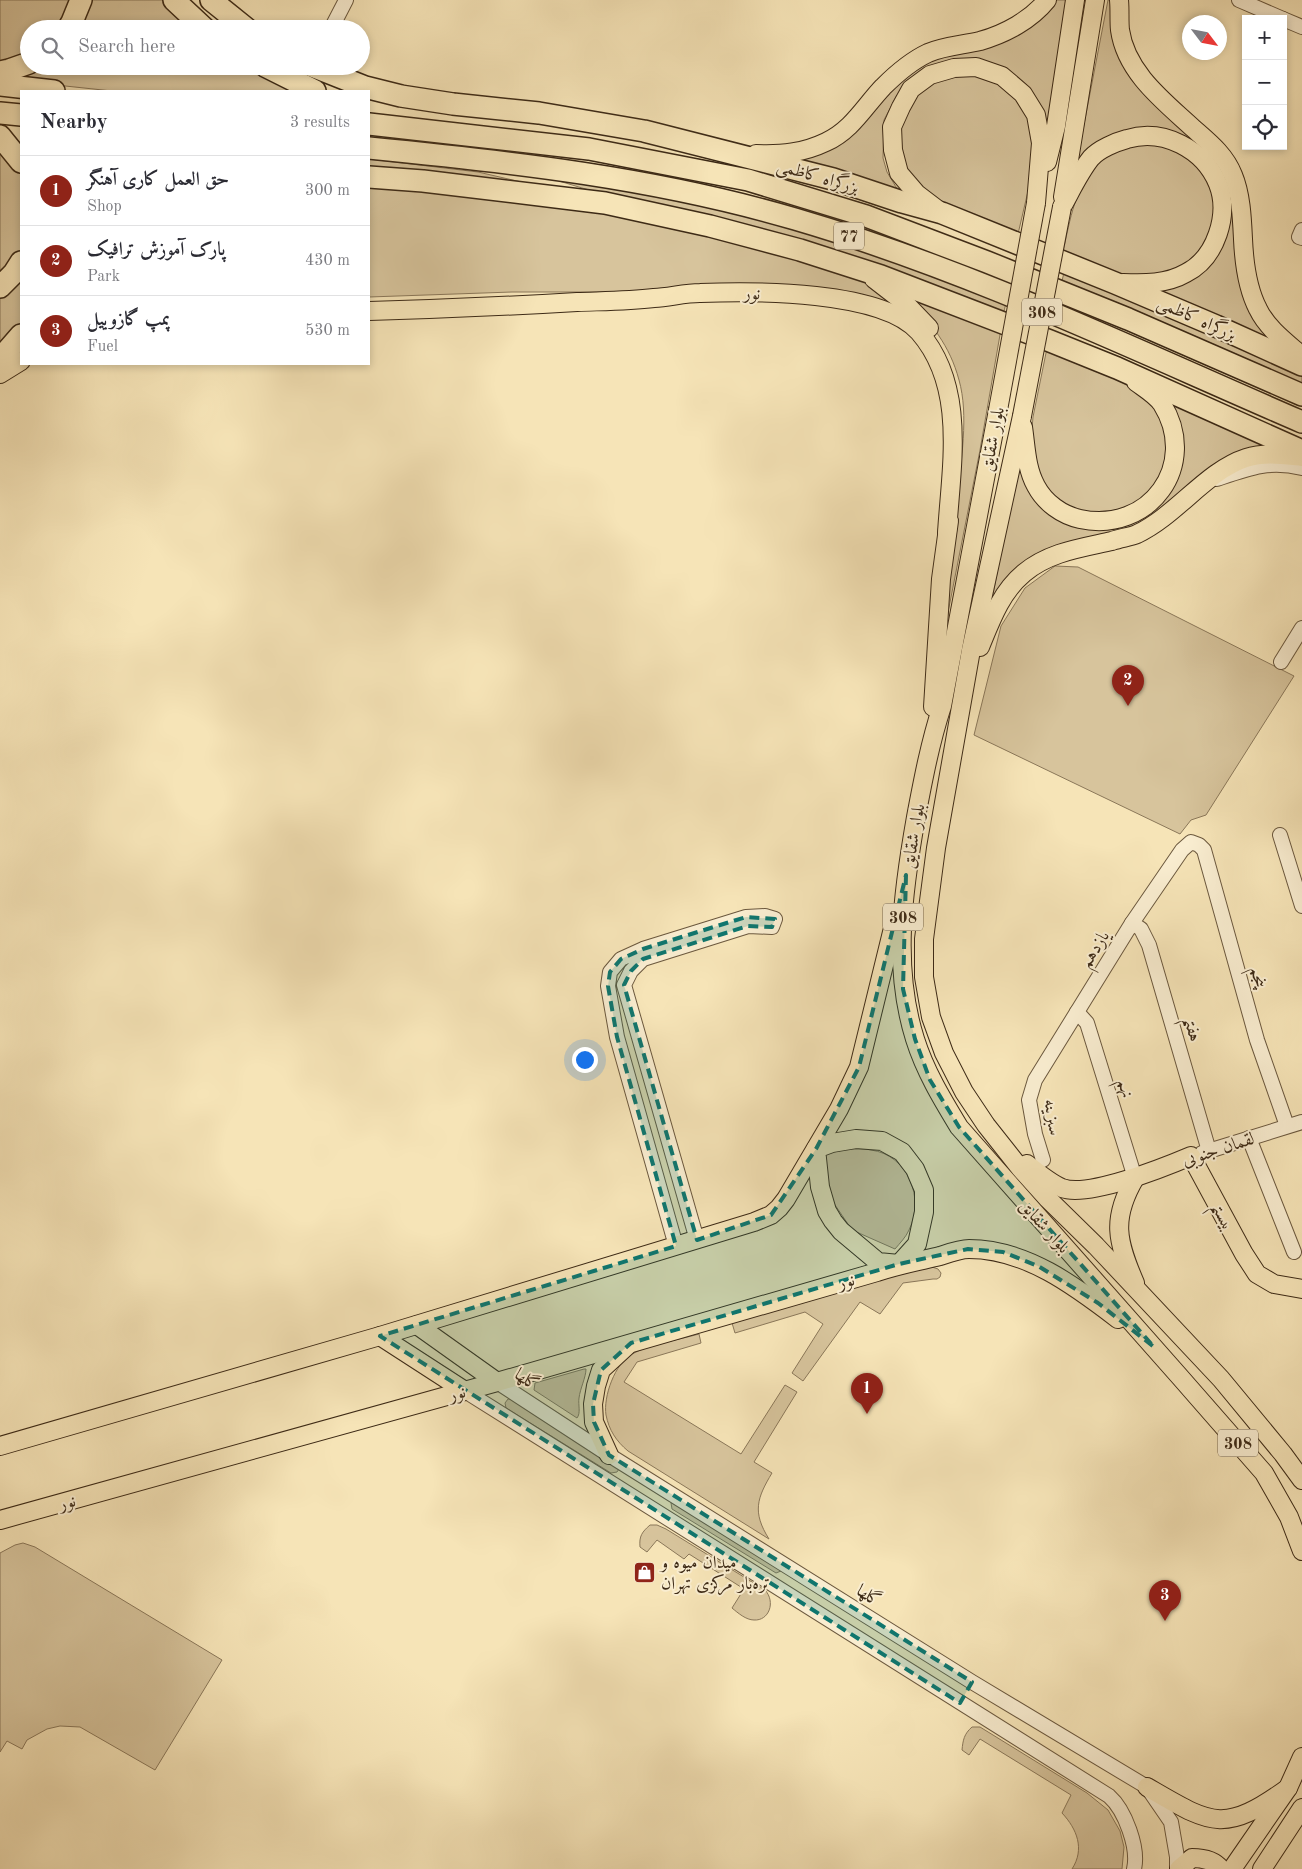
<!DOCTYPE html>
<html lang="en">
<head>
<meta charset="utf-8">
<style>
	:root { --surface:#fff; --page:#f7f7f7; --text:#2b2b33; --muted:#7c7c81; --line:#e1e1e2; --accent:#8f2418 }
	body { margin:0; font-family:"Old Standard TT",Amiri,serif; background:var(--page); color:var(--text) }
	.controls { position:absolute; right:15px; top:15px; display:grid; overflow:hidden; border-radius:0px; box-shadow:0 2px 8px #0003 }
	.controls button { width:45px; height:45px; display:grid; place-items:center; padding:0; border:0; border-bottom:1px solid var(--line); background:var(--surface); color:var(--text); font:25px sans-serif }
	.compass { position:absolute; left:1182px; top:15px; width:45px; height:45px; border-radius:50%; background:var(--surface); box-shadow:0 2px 8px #0003; rotate:122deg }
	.you { position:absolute; left:584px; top:1059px; width:18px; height:18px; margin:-12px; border:4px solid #fff; border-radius:50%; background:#1a73e8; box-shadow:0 0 0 8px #1a73e833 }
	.badge { display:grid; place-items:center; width:32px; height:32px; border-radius:50%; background:var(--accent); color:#fff; font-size:16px; font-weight:700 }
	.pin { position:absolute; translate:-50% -41px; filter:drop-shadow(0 1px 2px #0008) }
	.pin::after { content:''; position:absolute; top:26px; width:18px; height:15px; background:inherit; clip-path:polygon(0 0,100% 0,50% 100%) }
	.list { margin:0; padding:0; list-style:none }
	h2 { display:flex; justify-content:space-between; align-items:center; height:65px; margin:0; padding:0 20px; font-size:21px }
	h2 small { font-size:16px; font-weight:400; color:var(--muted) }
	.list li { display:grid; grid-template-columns:32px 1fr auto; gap:15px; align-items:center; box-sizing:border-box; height:70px; padding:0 20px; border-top:1px solid var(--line) }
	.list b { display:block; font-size:19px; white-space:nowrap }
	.list p { margin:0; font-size:16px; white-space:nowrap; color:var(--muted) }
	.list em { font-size:16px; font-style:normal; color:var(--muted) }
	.icon { flex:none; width:28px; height:28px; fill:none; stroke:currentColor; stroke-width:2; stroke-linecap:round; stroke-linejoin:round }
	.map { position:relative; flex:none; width:1302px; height:1869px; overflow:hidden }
	.search { position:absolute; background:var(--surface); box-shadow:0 2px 8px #0003; left:20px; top:20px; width:350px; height:55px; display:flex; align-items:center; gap:12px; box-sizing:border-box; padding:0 18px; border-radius:28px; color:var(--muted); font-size:19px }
	.panel { position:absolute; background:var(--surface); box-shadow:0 2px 8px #0003; left:20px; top:90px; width:350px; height:275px; border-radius:0px }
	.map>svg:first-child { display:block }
	.green { fill:#d7c49c; stroke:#8a7759 }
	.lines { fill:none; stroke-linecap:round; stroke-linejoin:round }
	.minor-casing { stroke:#6b583e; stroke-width:16 }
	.major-casing { stroke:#3d2a16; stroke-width:20 }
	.highway-casing { stroke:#3d2a16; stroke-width:24 }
	.minor { stroke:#f9edd0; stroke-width:14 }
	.major { stroke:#f6e4b7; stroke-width:18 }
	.highway { stroke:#f6e4b7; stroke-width:21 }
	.major-bridge-casing { stroke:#3d2a16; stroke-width:20; stroke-linecap:butt }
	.major-bridge { stroke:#f6e4b7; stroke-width:18 }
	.marked { fill:#0f766e; fill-opacity:0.2; stroke:#0f766e; stroke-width:4; stroke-dasharray:10 6; stroke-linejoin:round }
	.labels { text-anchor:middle; stroke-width:4; stroke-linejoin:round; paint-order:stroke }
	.shield { fill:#f9edd0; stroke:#75644e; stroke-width:1 }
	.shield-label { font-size:16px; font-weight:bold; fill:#3d2a16 }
	.street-label { font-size:18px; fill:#3d2a16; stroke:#f9edd0 }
	.poi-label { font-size:18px; fill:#3d2a16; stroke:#f9edd0; text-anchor:start }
</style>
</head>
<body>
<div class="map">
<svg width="1302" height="1869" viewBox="0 0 1302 1869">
	<rect width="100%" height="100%" fill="#f6e4b7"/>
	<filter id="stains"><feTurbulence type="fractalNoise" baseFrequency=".004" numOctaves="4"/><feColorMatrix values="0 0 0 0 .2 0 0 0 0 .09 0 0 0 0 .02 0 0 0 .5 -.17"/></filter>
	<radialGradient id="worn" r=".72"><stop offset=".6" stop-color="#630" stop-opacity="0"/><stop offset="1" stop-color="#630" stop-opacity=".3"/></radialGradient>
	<g class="green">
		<path d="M0 0H74L60 29H29V55L0 67Z"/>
		<path d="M87 0H168L198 29H75Z"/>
		<path d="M1056 0H1068L1046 140 997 66 922 73 897 95 884 120 883 158 887 172 896 187 912 200 784 160 808 157 921 65 1053 5Z"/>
		<path d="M1108 0H1113L1115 36 1220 162 1234 201 1238 262 1283 349 1155 291 1205 267 1225 189 1160 130 1075 171Z"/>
		<path d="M34 66H249L299 91H112L0 79Z"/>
		<path d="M969 73 997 80 1020 99 1036 139 1032 174 1018 234 946 207 917 188 898 151 900 124 911 101 933 80Z"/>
		<path d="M0 142 17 165 21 175V249L10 269 0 280Z"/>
		<path d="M1129 144H1163L1195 161 1208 179 1214 200 1215 218 1209 237 1200 253 1186 267 1169 274 1123 276 1063 252C1070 220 1075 186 1099 161 1106 154 1120 149 1129 144Z"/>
		<path d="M369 159 478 172 543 187 369 170Z"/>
		<path d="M559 181 617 187 700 203 855 246 1006 303 1003 315Z"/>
		<path d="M369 183 620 215 842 269 895 298 952 391 895 307 632 292H512L369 297Z"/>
		<path d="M1065 268 1302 372V385L1126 307 1062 281Z"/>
		<path d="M21 275V323L0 343V294Z"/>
		<path d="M917 294 1001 329 980 450 940 653C946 601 951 550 957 498 961 461 969 415 959 380 950 346 931 322 906 298Z"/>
		<path d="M1047 348 1139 389 1164 418 1169 441 1165 470 1148 497 1121 512 1091 514 1068 508 1048 492 1039 479 1031 440 1033 417Z"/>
		<path d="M1160 394 1283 450 1257 448 1144 525 1056 548 989 615 1021 449 1027 482 1107 528 1176 475Z"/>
		<path d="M1055 566 1078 567 1294 676 1206 815 1191 820 1180 834 974 735 1001 626 1025 588Z"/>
		<path d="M848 1149C855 1149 863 1148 871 1150 908 1155 925 1198 909 1230 906 1237 900 1243 895 1249L852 1230 831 1199 824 1154Z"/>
		<path d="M929 1266 938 1269 941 1273 940 1277 937 1279H933L903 1283 880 1314 860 1302 803 1381 792 1373 823 1324 805 1312 735 1333 732 1323Z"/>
		<path d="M699 1334 701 1343 637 1362 624 1382 741 1454 785 1385 797 1392 754 1462 772 1473C757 1498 752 1512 769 1539L628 1451C616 1441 609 1430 606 1415 603 1397 615 1363 632 1354 650 1344 678 1340 699 1334Z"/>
		<path d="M584 1369H586C586 1377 580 1389 579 1398 578 1405 581 1413 577 1418L534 1390 535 1383Z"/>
		<path d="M508 1399H511L619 1469 617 1472 611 1473 506 1408 505 1403Z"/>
		<path d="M674 1502 781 1570V1571L776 1573 672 1509 671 1503Z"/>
		<path d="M650 1525H657L666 1529 765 1590C776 1602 769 1621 754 1620 746 1620 738 1613 732 1608L744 1589 689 1554 684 1559 657 1540 647 1552 640 1547C639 1536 642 1532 650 1525Z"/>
		<path d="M23 1543 35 1547 222 1660 155 1770 80 1727 60 1726 47 1729 27 1740 22 1749 7 1741 0 1752V1553L15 1545Z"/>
		<path d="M972 1727H980L1087 1793 1108 1810 1120 1831 1124 1847 1122 1869H1072C1085 1849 1077 1829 1062 1813L1071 1795 980 1739 969 1755 962 1750C963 1740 964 1734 972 1727Z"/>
	</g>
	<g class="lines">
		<defs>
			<g id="minor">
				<path d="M1239 0 1283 19"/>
				<path d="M1283 19 1302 27"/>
				<path d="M331 29 346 0"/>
				<path d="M1302 230 1299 237 1302 238"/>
				<path d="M1217 479C1249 468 1269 460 1302 468"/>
				<path d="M1281 662 1302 628"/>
				<path d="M1280 835 1302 906"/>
				<path d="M1132 923 1141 929 1149 945 1209 1151"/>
				<path d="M1077 1012 1087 1023 1135 1178"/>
				<path d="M1249 1138 1294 1252"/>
				<path d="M1202 1153 1302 1122"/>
				<path d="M1043 1160 1035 1134 1029 1100 1035 1080 1132 923 1182 850 1191 842 1199 845 1204 850 1257 1040 1287 1126"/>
				<path d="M676 1246 617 1037 608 986 610 972 621 959 643 949 746 917 765 916 775 919 772 927 748 926 643 959 631 971 624 985 697 1240"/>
				<path d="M497 1382 609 1455 972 1682 1147 1787 1171 1822 1177 1857V1869"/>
				<path d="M465 1391 1109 1796C1125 1810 1139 1848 1134 1869"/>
			</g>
			<g id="major">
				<path d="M1119 0C1120 10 1119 21 1120 30 1126 73 1165 102 1194 129 1210 143 1225 155 1233 175 1241 194 1242 218 1243 239 1244 262 1247 288 1258 309 1267 328 1286 342 1302 356"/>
				<path d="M756 154C782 155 803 153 826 142 852 130 864 107 883 87 896 74 911 61 928 53 944 46 963 45 980 41 1005 34 1031 20 1047 0"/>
				<path d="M1047 162 1056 126 1075 0"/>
				<path d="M1063 197 1095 0"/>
				<path d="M1062 207C1071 191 1079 173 1091 158 1099 149 1116 142 1127 139 1163 128 1204 149 1218 184 1230 214 1216 258 1186 273 1167 284 1144 284 1123 283"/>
				<path d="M938 210 917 194 899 173 893 150 892 127 901 107 911 89 930 75 954 68 976 67 1002 76 1023 94 1036 115 1041 143 1036 203"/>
				<path d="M874 279 905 303 929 328"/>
				<path d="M369 311C438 309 508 306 577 302 603 301 629 301 654 298 670 297 685 293 700 293 754 291 882 290 919 332 967 387 951 466 947 533"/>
				<path d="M0 374 21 361"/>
				<path d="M998 410 942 706C930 743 923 780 916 817 903 891 892 966 915 1039 925 1071 942 1099 959 1127L1180 1377 1264 1473 1289 1517 1302 1551"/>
				<path d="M1022 416 971 650 936 848 924 939V977L931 1017 944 1053 964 1092 986 1125 1020 1168 1047 1198 1096 1246 1221 1379 1283 1454 1302 1480"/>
				<path d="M1023 427C1026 447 1026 468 1036 486 1045 503 1062 515 1080 519 1149 534 1200 465 1162 404 1156 395 1144 388 1136 382"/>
				<path d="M980 647C991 620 1001 592 1024 573 1049 552 1081 548 1112 541 1120 538 1130 537 1137 534 1177 515 1206 471 1246 458 1264 452 1283 455 1302 457"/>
				<path d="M933 707 941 579 949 521"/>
				<path d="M856 1139 882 1141 902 1152 915 1169 924 1190V1212L917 1244 899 1264 878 1262 841 1231 833 1221 827 1211 820 1187 816 1149 832 1143Z"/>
				<path d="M1027 1164C1038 1173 1050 1183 1062 1188 1088 1198 1165 1167 1191 1156L1244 1254 1257 1274 1274 1284 1302 1289"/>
				<path d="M1135 1178C1111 1219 1117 1241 1135 1283"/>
				<path d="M417 1325 497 1382"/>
				<path d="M380 1336 465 1391"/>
				<path d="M0 1446 380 1336 754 1222 771 1215 779 1208 786 1199 839 1109 859 1067 895 920"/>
				<path d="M609 1455 594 1422 593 1404 596 1386 601 1370 627 1346"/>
				<path d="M0 1520 497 1382 877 1272C898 1265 919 1261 940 1256 949 1253 960 1249 969 1249 1026 1249 1075 1286 1118 1319"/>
				<path d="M1147 1787C1211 1824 1223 1835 1288 1788"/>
				<path d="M1179 1869 1192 1858C1203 1858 1214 1860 1221 1869"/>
				<path d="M1232 1869 1288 1788 1302 1757"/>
				<path d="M1262 1869 1302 1808"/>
			</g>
			<g id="highway">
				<path d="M174 0 205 29"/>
				<path d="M211 0 247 29"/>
				<path d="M68 29 72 22 81 0"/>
				<path d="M265 66 315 91"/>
				<path d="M312 66 365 87 401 96 453 104 539 113 644 131 833 179 902 202 942 213 1115 283 1216 326 1302 365"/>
				<path d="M0 72 9 70 29 63"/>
				<path d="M0 85 54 91"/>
				<path d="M0 113 21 115"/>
				<path d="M369 124 589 149 748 180 866 216 987 262 1128 319 1302 395"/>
				<path d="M0 136 21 162"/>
				<path d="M369 148C512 162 656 178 795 219 970 270 1135 350 1302 422"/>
				<path d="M369 177 423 181 605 203 710 226 800 250 881 276 1050 341 1117 368 1302 451"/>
				<path d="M0 287 14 273 21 262"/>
				<path d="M0 359 21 335"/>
			</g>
		</defs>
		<use href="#minor" class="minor-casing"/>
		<use href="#major" class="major-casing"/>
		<use href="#highway" class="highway-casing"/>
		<use href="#minor" class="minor"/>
		<use href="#major" class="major"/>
		<use href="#highway" class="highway"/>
		<defs>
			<g id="major-bridge">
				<path d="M998 410 1036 203"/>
				<path d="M1022 416 1062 207"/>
			</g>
		</defs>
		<use href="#major-bridge" class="major-bridge-casing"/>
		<use href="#major-bridge" class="major-bridge"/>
	</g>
	<path class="marked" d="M906 875 903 989 915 1039 930 1080 959 1127 1154 1347 1098 1303 1038 1266 1003 1252 968 1249 899 1264 631 1343 601 1370 593 1404 594 1422 609 1455 972 1682 960 1703 380 1336 676 1246 617 1037 608 986 610 972 621 959 643 949 746 917 775 919 772 927 748 926 643 959 631 971 624 985 697 1240 771 1215 816 1149 859 1067Z"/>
	<defs>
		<symbol id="shop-square" viewBox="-11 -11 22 22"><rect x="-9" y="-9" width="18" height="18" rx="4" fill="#8f2418" stroke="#f9edd0"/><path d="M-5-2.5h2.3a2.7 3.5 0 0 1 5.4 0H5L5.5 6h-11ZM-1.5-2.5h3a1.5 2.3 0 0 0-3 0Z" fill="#fff"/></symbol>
	</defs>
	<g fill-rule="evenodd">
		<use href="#shop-square" x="632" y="1560" width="25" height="25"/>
	</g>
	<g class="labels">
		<g class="shield">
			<rect x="834" y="222.5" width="30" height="27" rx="4"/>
			<rect x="1022" y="298.5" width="40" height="27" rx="4"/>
			<rect x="883" y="903.5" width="40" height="27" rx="4"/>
			<rect x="1218" y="1429.5" width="40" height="27" rx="4"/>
		</g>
		<g class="shield-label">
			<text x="849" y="242">77</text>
			<text x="1042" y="318">308</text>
			<text x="903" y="923">308</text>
			<text x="1238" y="1449">308</text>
		</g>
		<g class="street-label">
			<text transform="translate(818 176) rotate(16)" y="6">بزرگراه کاظمی</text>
			<text transform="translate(752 293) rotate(2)" y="6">نور</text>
			<text transform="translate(1197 318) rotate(24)" y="6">بزرگراه کاظمی</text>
			<text transform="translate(992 439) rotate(-79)" y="6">بلوار شقایق</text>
			<text transform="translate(913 836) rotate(-80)" y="6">بلوار شقایق</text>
			<text transform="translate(1094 949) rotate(-58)" y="6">یازدهم</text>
			<text transform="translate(1259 977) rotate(74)" y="6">پنجم</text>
			<text transform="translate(1193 1029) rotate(74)" y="6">هفتم</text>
			<text transform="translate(1126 1088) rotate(73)" y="6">نهم</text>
			<text transform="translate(1053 1117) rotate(82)" y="6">سبزینه</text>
			<text transform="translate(1218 1149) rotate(-18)" y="6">لقمان جنوبی</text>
			<text transform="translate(1223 1216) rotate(62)" y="6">بیستم</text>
			<text transform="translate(1045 1226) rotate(48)" y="6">بلوار شقایق</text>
			<text transform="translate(846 1281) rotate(-16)" y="6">نور</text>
			<text transform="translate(527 1379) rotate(34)" y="6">گلها</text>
			<text transform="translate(457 1393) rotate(-16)" y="6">نور</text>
			<text transform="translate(67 1502) rotate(-16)" y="6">نور</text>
			<text transform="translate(869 1595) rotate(32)" y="6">گلها</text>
		</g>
		<g class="poi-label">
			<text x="661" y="1568">میدان میوه و<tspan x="661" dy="21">تره‌بار مرکزی تهران</tspan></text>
		</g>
	</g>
	<rect width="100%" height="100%" filter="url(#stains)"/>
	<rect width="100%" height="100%" fill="url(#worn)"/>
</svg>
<div class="controls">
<button>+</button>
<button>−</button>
<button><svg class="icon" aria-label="locate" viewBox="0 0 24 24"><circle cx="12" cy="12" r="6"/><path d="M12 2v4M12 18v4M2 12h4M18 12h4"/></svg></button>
</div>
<svg class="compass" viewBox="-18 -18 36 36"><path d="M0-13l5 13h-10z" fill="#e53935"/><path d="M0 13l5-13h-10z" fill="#7c7c81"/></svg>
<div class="you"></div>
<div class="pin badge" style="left:867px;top:1414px">1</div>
<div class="pin badge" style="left:1128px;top:706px">2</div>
<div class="pin badge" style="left:1165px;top:1621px">3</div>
<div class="search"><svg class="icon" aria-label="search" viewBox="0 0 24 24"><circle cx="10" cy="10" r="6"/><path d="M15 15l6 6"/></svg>Search here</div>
<section class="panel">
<h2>Nearby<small>3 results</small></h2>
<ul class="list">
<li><span class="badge">1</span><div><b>حق العمل کاری آهنگر</b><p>Shop</p></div><em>300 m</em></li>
<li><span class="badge">2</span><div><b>پارک آموزش ترافیک</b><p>Park</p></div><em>430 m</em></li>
<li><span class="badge">3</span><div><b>پمپ گازوییل</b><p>Fuel</p></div><em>530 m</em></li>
</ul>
</section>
</div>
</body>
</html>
